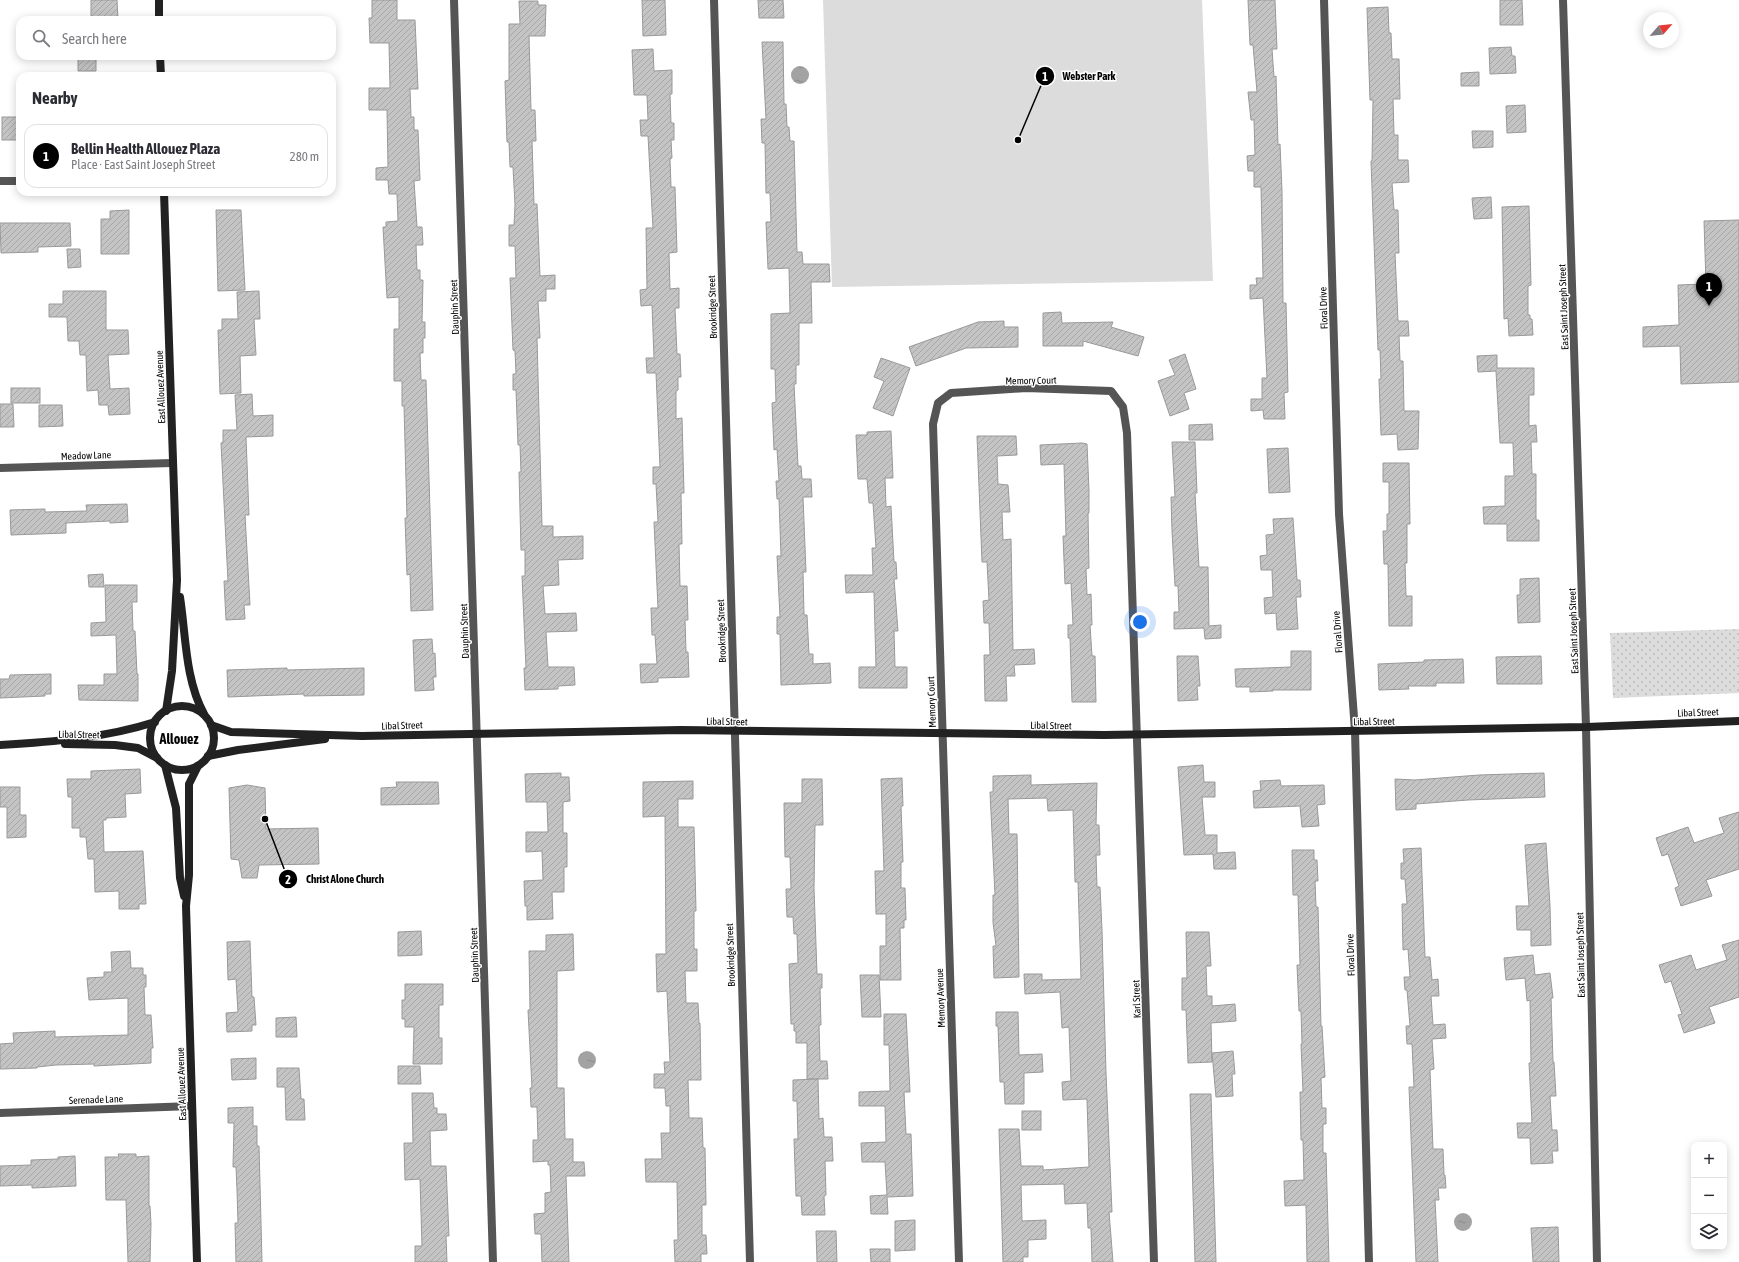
<!DOCTYPE html>
<html lang="en">
<head>
<meta charset="utf-8">
<style>
	:root { --surface:#fff; --page:#f7f7f7; --text:#2b2b33; --muted:#7c7c81; --line:#e1e1e2; --accent:#000 }
	body { margin:0; font-family:"Asap Condensed",sans-serif; background:var(--page); color:var(--text) }
	.controls { position:absolute; right:12px; bottom:12px; display:grid; overflow:hidden; border-radius:8px; box-shadow:0 2px 10px #0003 }
	.controls button { width:36px; height:36px; display:grid; place-items:center; padding:0; border:0; border-bottom:1px solid var(--line); background:var(--surface); color:var(--text); font:20px sans-serif }
	.compass { position:absolute; left:1643px; top:12px; width:36px; height:36px; border-radius:50%; background:var(--surface); box-shadow:0 2px 10px #0003; rotate:62deg }
	.you { position:absolute; left:1140px; top:622px; width:14px; height:14px; margin:-10px; border:3px solid #fff; border-radius:50%; background:#1a73e8; box-shadow:0 0 0 6px #1a73e833 }
	.badge { display:grid; place-items:center; width:26px; height:26px; border-radius:50%; background:var(--accent); color:#fff; font-size:13px; font-weight:700 }
	.pin { position:absolute; translate:-50% -33px; filter:drop-shadow(0 1px 2px #0008) }
	.pin::after { content:''; position:absolute; top:21px; width:14px; height:12px; background:inherit; clip-path:polygon(0 0,100% 0,50% 100%) }
	.list { margin:0; padding:0; list-style:none }
	h2 { display:flex; justify-content:space-between; align-items:center; height:52px; margin:0; padding:0 16px; font-size:17px }
	h2 small { font-size:13px; font-weight:400; color:var(--muted) }
	.list li { display:grid; grid-template-columns:26px 1fr auto; gap:12px; align-items:center; box-sizing:border-box; height:64px; margin:0 8px 8px; padding:0 8px; border:1px solid var(--line); border-radius:12px }
	.list b { display:block; font-size:15px; white-space:nowrap }
	.list p { margin:0; font-size:13px; white-space:nowrap; color:var(--muted) }
	.list em { font-size:13px; font-style:normal; color:var(--muted) }
	.icon { flex:none; width:22px; height:22px; fill:none; stroke:currentColor; stroke-width:2; stroke-linecap:round; stroke-linejoin:round }
	.map { position:relative; flex:none; width:1739px; height:1262px; overflow:hidden }
	.search { position:absolute; background:var(--surface); box-shadow:0 2px 10px #0003; left:16px; top:16px; width:320px; height:44px; display:flex; align-items:center; gap:10px; box-sizing:border-box; padding:0 14px; border-radius:12px; color:var(--muted); font-size:15px }
	.panel { position:absolute; background:var(--surface); box-shadow:0 2px 10px #0003; left:16px; top:72px; width:320px; height:124px; border-radius:12px }
	.map>svg:first-child { display:block }
	.grass { fill:url(#grass-dots) }
	.green { fill:#dcdcdc }
	.water { fill:url(#water-ripples) }
	.building { fill:url(#building-hatch); stroke:#999 }
	.lines { fill:none; stroke-linecap:round; stroke-linejoin:round }
	.street { stroke:#555; stroke-width:8 }
	.secondary { stroke:#222; stroke-width:8 }
	.labels { text-anchor:middle; stroke-width:3; stroke-linejoin:round; paint-order:stroke }
	.street-label { font-size:10px; fill:#000; stroke:#fff }
	.district-label { font-size:14px; font-weight:bold; fill:#000; stroke:#fff }
	.leader { fill:none; stroke:#000; stroke-width:1.5 }
	.callout-dot { fill:#000; stroke:#fff; stroke-width:1.5 }
	.mark-label { font-size:12px; text-anchor:middle; font-weight:bold; fill:#fff }
	.callout-label { font-size:11px; text-anchor:middle; font-weight:bold; fill:#000; stroke:#fff; stroke-width:3; stroke-linejoin:round; paint-order:stroke }
</style>
</head>
<body>
<div class="map">
<svg width="1739" height="1262" viewBox="0 0 1739 1262">
	<defs>
		<pattern id="grass-dots" width="8" height="8" patternUnits="userSpaceOnUse"><rect width="8" height="8" fill="#dcdcdc"/><path d="M2 2h.1M6 6h.1" fill="none" stroke="#bbb" stroke-width="1.8" stroke-linecap="round"/></pattern>
		<pattern id="water-ripples" width="26" height="14" patternUnits="userSpaceOnUse"><rect width="26" height="14" fill="#a3a3a3"/><path d="M2 4q2-2 4 0t4 0M15 11q2-2 4 0t4 0" fill="none" stroke="#8b8b8b"/></pattern>
		<pattern id="building-hatch" width="6" height="6" patternUnits="userSpaceOnUse"><rect width="6" height="6" fill="#c4c4c4"/><path d="M-1 1l2-2M0 6l6-6M5 7l2-2" fill="none" stroke="#a7a7a7"/></pattern>
	</defs>
	<rect width="100%" height="100%" fill="#fff"/>
	<path class="grass" d="M1739 629V693L1613 698 1610 633Z"/>
	<path class="green" d="M823 0H1202L1213 281 832 287Z"/>
	<g class="water">
		<circle cx="800" cy="75" r="9"/>
		<circle cx="587" cy="1060" r="9"/>
		<circle cx="1463" cy="1222" r="9"/>
	</g>
	<g class="building">
		<path d="M91 0H117L118 19 91 20Z"/>
		<path d="M372 0H397V20H415L418 89H410L411 117H414V130H418L420 180 414 181 417 227H422L423 245H416L417 270H420V280H423L422 322H425V338H423V353H420L421 380H426L433 610 411 611 410 574 407 575 405 518H407L404 406H402V381H394V329H399V297L387 298 383 227H386V222L398 221 397 194H389L388 180H376V168L388 167 387 110H369V88H390L389 43H370L369 18H372Z"/>
		<path d="M642 0H665L666 35 643 36Z"/>
		<path d="M758 0H783L784 18H759Z"/>
		<path d="M1248 0H1275L1277 49H1272L1274 77 1276 76 1278 145 1280 144 1282 191 1283 303H1286L1288 392 1284 393 1285 419H1264L1263 410 1251 411V399H1262V378H1267L1263 298 1250 299V285H1257L1256 278H1263L1261 187H1254V171H1248L1247 156 1255 155 1254 120H1251L1248 92H1257L1253 45H1250Z"/>
		<path d="M1500 0H1522L1523 25H1500Z"/>
		<path d="M519 1H538V5H546L545 36H529L531 110H535L536 141H532L534 204H537L540 276 555 275V289H546V301H538L540 338H537L542 526H553V537L583 536V559L558 560 559 585 543 586 545 614 576 613 577 631 546 632 548 667H574L575 685 558 686V689L525 690 524 668H526L522 576H525V550H521L519 472H521L520 445H518L516 390H513V374H516L515 351 513 350 510 278H516L515 246H509V225H514L515 205 513 167H510L509 142H507L505 81 509 80V24H520Z"/>
		<path d="M1388 7 1389 33H1391L1392 59H1399L1400 99H1393L1394 135H1398V160H1408L1409 182 1392 183 1394 210H1398L1399 253H1395L1398 321H1408L1409 336H1399L1400 361H1403L1404 411H1419L1418 449 1398 450 1397 434 1381 435 1379 379H1381L1380 350H1378L1371 161H1372L1373 100H1370L1367 8Z"/>
		<path d="M762 42H783L784 104H786L787 127H789L790 141H794L797 252H802L803 264H829L830 282H811L812 323H799V365H796V384H794L798 466H801L802 479H811L812 497H803L806 572H803L804 615H807L809 654H813V664L830 663 831 683 781 685 780 634H777V617H780L777 556H781L779 499H777L776 481H779L777 449 774 450 772 403 776 402 775 369H771V314L790 313 789 268 768 269 766 222H771L770 193H766L765 143H762L761 119H766Z"/>
		<path d="M1511 47 1512 56H1515L1516 73 1490 74 1489 48Z"/>
		<path d="M653 49 654 71 672 70V94H670L671 123H674V140H671L672 158 670 159 671 187H675L677 252 669 253 670 289 679 288V308H675L677 354H680L681 377H678V390L676 391V419L682 418 684 493H681L682 544H679L680 586H687L688 620H685L686 652H688L689 677 658 678V682L641 683 640 664H657L655 635H652L651 608H658L654 522H658L656 484H653V467H660L656 373H647L646 358H654L652 305 641 306 640 290 647 289 646 228H653L648 136H641L640 120H648L647 95H634L632 50Z"/>
		<path d="M96 56V71H78V57Z"/>
		<path d="M1479 72V86H1461V73Z"/>
		<path d="M1525 105 1526 132 1507 133 1506 106Z"/>
		<rect x="2" y="117" width="18" height="23"/>
		<path d="M1472 131H1493V147L1473 148Z"/>
		<path d="M1491 197 1492 218 1474 219 1472 198Z"/>
		<path d="M1529 206 1531 285 1528 286V315H1530V319H1532L1533 335 1509 336 1508 318 1504 319 1502 207Z"/>
		<path d="M129 210V254H101V219H110V211Z"/>
		<path d="M216 210H241L245 290 218 291Z"/>
		<path d="M1739 220V382L1681 384 1680 346 1643 347V327L1679 325 1678 285 1706 284 1704 221Z"/>
		<path d="M0 223H70L71 246 38 247V252L1 253Z"/>
		<path d="M67 249H80L81 267 68 268Z"/>
		<path d="M63 291H106V330H128L129 354 108 355 110 389 129 388 130 414 109 415 108 405H99L98 390 87 391 86 355H80L79 341H68L67 317H49V304H63Z"/>
		<path d="M259 291 260 319H254L256 355 240 356 241 393 220 394 218 330H222V319H238L237 292Z"/>
		<path d="M1061 312 1062 323 1113 322 1111 327 1144 337 1138 356 1083 341V346H1043V313Z"/>
		<path d="M1004 321V327H1018V347L966 348 916 366 909 347 978 322Z"/>
		<path d="M1185 354 1196 389 1184 393 1189 409 1170 416 1158 381 1175 375 1169 360Z"/>
		<path d="M1497 355V368H1534V395H1529V426L1536 425 1537 442H1531L1532 474H1536V520H1539V541H1507V524H1484L1483 507 1505 506V476H1514L1513 443H1500L1496 371 1478 372 1477 356Z"/>
		<path d="M881 358 910 368 893 416 873 408 884 381 874 377Z"/>
		<rect x="11" y="388" width="29" height="15"/>
		<path d="M252 394 253 416 273 415V436L246 437 249 515H245L250 605H244L245 619 226 620 224 581H228L221 443 223 442V430H237L235 395Z"/>
		<path d="M0 404H13L14 427H0Z"/>
		<path d="M39 405H62L63 426 39 427Z"/>
		<path d="M1212 424 1213 440H1189V425Z"/>
		<path d="M891 431 893 478H885L886 507 891 506 894 562H896L897 579H894L898 631H894L895 667H907V688H859V667H876L874 592 846 593 845 575H873L872 548H876L873 503H869L867 479H858L856 435H867V432Z"/>
		<path d="M977 436H1016L1017 455 997 456 998 484 1008 485 1010 512H1002L1003 540 1011 539 1013 650 1034 649 1035 664 1014 665 1015 676H1006L1007 701H985L984 655H990L989 623H984L983 601 989 600 987 562H982Z"/>
		<path d="M1172 442H1195L1197 493H1195L1199 567H1208L1209 626 1221 625V638L1205 639 1204 628 1174 629V612H1179L1178 586H1175L1172 531 1171 497H1175Z"/>
		<path d="M1082 443 1087 444 1089 491V513H1088L1089 568 1086 569 1087 595 1091 594 1092 625H1090L1092 656H1095L1096 702H1072L1070 638H1068V625H1073L1071 583 1065 584 1063 536H1066L1064 464 1041 465 1040 445Z"/>
		<path d="M1288 448 1290 492 1269 493 1267 449Z"/>
		<path d="M1383 463H1409L1410 524H1407V563H1405L1406 596H1412V626H1389L1388 564H1384L1383 531H1387V514H1389V482H1383Z"/>
		<path d="M127 504 128 522 110 523V521L66 523V533L11 535 10 510 45 509V512L87 511 86 505Z"/>
		<path d="M1293 518 1297 580H1300L1301 597H1296L1298 629 1277 630 1276 613 1265 614 1264 598 1273 597 1272 570H1261L1260 556 1267 555 1266 535 1274 534 1273 519Z"/>
		<path d="M103 574 104 587H89L88 575Z"/>
		<path d="M1539 578 1540 622 1518 623 1517 595H1520V579Z"/>
		<path d="M105 585H137V602H132L133 631H135L137 674H138V701L79 700 78 685H104V674H117L116 635 91 636V623L106 622Z"/>
		<path d="M432 639 433 654 435 653 436 677H433L434 690 415 691 413 640Z"/>
		<path d="M1291 651H1311V690H1273V691L1250 692V687H1236L1235 669 1291 667Z"/>
		<path d="M1177 656H1198L1200 686H1197L1198 700 1178 701Z"/>
		<path d="M1541 656 1542 684H1497L1496 657Z"/>
		<path d="M1463 659 1464 683H1436V686H1408L1409 689 1379 690 1378 664 1424 662V660Z"/>
		<path d="M287 668V670L364 668V695L304 696V694L228 697 227 670Z"/>
		<path d="M51 674V694H45V696L0 698V679H9L10 675Z"/>
		<path d="M1203 765 1204 782H1215V797H1202L1205 835H1217V853L1235 852 1236 869H1214L1213 854 1184 855 1178 767Z"/>
		<path d="M140 769 141 793 125 794 126 817 106 818V820H103L104 852 143 851 146 904H139V909H119V891L95 892 94 859H88L86 837H80V828H72V797H68L67 779H91V771Z"/>
		<path d="M561 773V777H569L570 801 563 802V833H567V867H564V892H552L553 919 527 920V906H525L524 881 543 880 542 851 526 852V832H548L547 802H526L525 774Z"/>
		<path d="M1544 773 1545 797 1468 800 1416 804V809L1396 810 1395 779 1415 780 1479 775Z"/>
		<path d="M1031 775V785L1097 783 1096 825H1099L1100 855H1096L1097 887H1100L1102 930 1106 1073 1112 1212H1109L1113 1262H1092L1091 1228H1088L1087 1203 1065 1204 1064 1184 1021 1185 1022 1221 1046 1220V1239L1028 1240V1257H1023V1262H1003L999 1129H1019L1021 1166H1043V1170L1089 1167 1087 1099 1063 1100 1062 1082 1071 1081 1069 1027 1062 1028 1060 992 1025 994 1024 974H1042V980L1081 979 1078 882H1075L1073 810 1048 811 1047 798 1008 799 1009 834H1017L1019 977 994 978 993 946H996L993 922V895H995L990 792H993V776Z"/>
		<path d="M902 778 903 806H901L903 862H901V888H905L906 920H904V928H900L901 980H880V946H886V914H876L875 871H884L881 779Z"/>
		<path d="M802 779H822L823 825H815L814 888 817 974H822V988H820L821 1025H819L820 1061H827L828 1079H807V1043H796V1031H794V1024H791L789 964 798 963 797 934H794L793 917H787L786 889H791L790 857H785L784 803H802Z"/>
		<path d="M1280 780 1281 786 1324 785 1325 804 1317 805 1319 826 1302 827 1300 806 1254 808 1253 791 1261 790 1260 781Z"/>
		<path d="M693 781V799H678V827H694L696 911H694V949H697V971H685L686 1003H698L699 1023H700L701 1080H688L689 1118H702L703 1148H705L706 1205H702V1235H706L707 1254H701V1262H675L674 1240H678L677 1182H646L645 1159H662L661 1133H670V1106H666L665 1088H654V1074H665L664 1062H670L667 991 657 992 656 954H666L665 816 643 817V782Z"/>
		<path d="M396 782H438L439 804 381 805V788L397 787Z"/>
		<path d="M247 785 265 788 266 829 318 828 319 864 259 865 257 878H242L239 860 231 859 229 788Z"/>
		<path d="M0 787H20V815H26V837L7 838V807H0Z"/>
		<path d="M1739 812V869L1706 880 1712 896 1681 906 1675 888 1679 886 1668 854 1662 856 1656 838 1688 827 1694 843 1724 833 1719 818Z"/>
		<path d="M1546 843 1550 906 1551 945 1531 946V930H1517L1516 906H1529L1525 845Z"/>
		<path d="M1421 848 1425 957H1430L1432 980 1438 979 1439 996H1431L1433 1025 1445 1024 1446 1038 1432 1039 1434 1069 1430 1070 1433 1149H1443L1444 1175H1445L1446 1188H1438L1439 1200H1435L1438 1262H1416L1409 1087H1414L1412 1044H1407L1406 1026H1410L1407 990H1405L1404 977H1410L1408 949 1403 950 1402 904H1407L1405 879H1401V863H1404L1403 849Z"/>
		<path d="M1292 850H1314V860H1317L1318 881H1315L1316 907H1318L1321 1026H1322L1325 1077 1321 1078 1322 1108H1326V1124H1323V1153H1326L1329 1262H1307L1306 1205 1285 1206 1284 1181 1304 1180 1303 1140H1301L1300 1092H1303L1301 1044H1302L1301 1011H1299L1297 965H1300L1298 895H1293Z"/>
		<path d="M421 931 422 955 398 956V932Z"/>
		<path d="M1186 932H1209L1211 966H1206L1207 996H1212V1006L1235 1004 1236 1021 1211 1023 1212 1062 1188 1063 1186 1010H1182V978H1187Z"/>
		<path d="M573 934 574 970 557 971V1088H564L565 1139H573V1162H584L585 1176H566L569 1262H542L541 1234H535L534 1214 545 1213V1193L551 1192 550 1165H548V1161L533 1162V1140H538L537 1107H531L530 1088H532L528 1010H530L529 951H546V935Z"/>
		<path d="M1739 940V997L1709 1007 1715 1023 1684 1033 1678 1015 1682 1014 1671 981 1665 983 1659 965 1691 955 1696 970 1727 960 1722 945Z"/>
		<path d="M250 941 252 997H254L256 1025H252V1031L227 1032 226 1013 238 1012 236 979 228 980 227 942Z"/>
		<path d="M130 951 131 968H143V975H146V987H144L145 1015H151L153 1048H151V1063L94 1066V1064L56 1065 37 1067V1068L0 1069V1044L14 1043 13 1033 55 1031V1037L128 1035V998L89 1000 87 978 104 977V972H112L111 952Z"/>
		<path d="M1533 955 1535 975 1550 973 1553 998H1551L1553 1062H1554L1556 1096H1550L1552 1130H1557L1558 1151H1552L1553 1163 1531 1164 1530 1138H1518L1517 1123H1532L1529 1063H1531L1530 1000 1527 1001 1525 978 1506 980 1504 958Z"/>
		<path d="M860 975H879L881 1017H862Z"/>
		<path d="M405 984H443V1005H439V1038H442V1064H413L414 1027H405V1019H402V1000H405Z"/>
		<path d="M996 1012H1018L1019 1055 1042 1054 1043 1072 1024 1073V1104H1005L1004 1082H1000L998 1026H996Z"/>
		<path d="M884 1014H906L910 1092H904L906 1134H911L913 1196 887 1197 888 1214H871L870 1196 887 1195 885 1162H862L861 1143 886 1142 885 1106H859V1092L890 1091 889 1045H884Z"/>
		<path d="M296 1017 297 1037H276V1018Z"/>
		<path d="M1233 1051 1235 1074H1232L1233 1096 1216 1097 1212 1053Z"/>
		<path d="M256 1058V1079L232 1080 231 1059Z"/>
		<path d="M398 1066H420L421 1084H398Z"/>
		<path d="M277 1068H299L301 1099H304L305 1120H286L285 1087H277Z"/>
		<path d="M818 1079 819 1119 823 1118 824 1137H832L833 1161H825L826 1195 824 1196 825 1215H802L801 1196H796L794 1139H798L797 1101H793V1080Z"/>
		<path d="M412 1093H433L434 1108H437V1114H446L447 1130 430 1131 431 1166H446L449 1236H446L447 1262H415V1246H422L420 1179 405 1180 404 1143H413Z"/>
		<path d="M1190 1094H1211L1216 1262H1195Z"/>
		<path d="M253 1107V1126H257V1146H259L262 1262H236L235 1223H238L237 1190 236 1167H233L234 1123H228V1108Z"/>
		<rect x="1022" y="1111" width="19" height="19"/>
		<path d="M118 1154H136V1157L149 1156V1206H150L151 1224 150 1262H128L126 1200H106L105 1157H119Z"/>
		<path d="M75 1156 76 1186 32 1188V1185L0 1186V1166L31 1165V1160L58 1159V1157Z"/>
		<path d="M915 1220V1250L895 1251V1221Z"/>
		<path d="M1558 1227 1559 1262H1533L1531 1228Z"/>
		<path d="M816 1231H836L837 1262H817Z"/>
		<path d="M870 1249H890V1262H871Z"/>
	</g>
	<g class="lines">
		<g class="street">
			<path d="M454 0 493 1262"/>
			<path d="M714 0 750 1262"/>
			<path d="M1324 0 1339 514 1355 731 1369 1262"/>
			<path d="M1563 0 1586 727 1597 1262"/>
			<path d="M0 181H20"/>
			<path d="M0 468 172 463"/>
			<path d="M0 1113 192 1106"/>
			<path d="M959 1262 933 424 938 403 951 393 1026 388 1111 391 1123 407 1127 433 1154 1262"/>
		</g>
		<g class="secondary">
			<path d="M159 0V20"/>
			<path d="M160 56 161 76"/>
			<path d="M164 192 177 580 172 671 166 711"/>
			<path d="M180 597C186 636 185 679 204 714"/>
			<circle cx="182" cy="738" r="32"/>
			<path d="M211 725 231 732 362 736 681 730 1104 735 1586 727 1739 721"/>
			<path d="M65 744 115 745 138 748 157 758"/>
			<path d="M0 745C52 742 105 738 155 722"/>
			<path d="M208 756 238 750 325 739"/>
			<path d="M165 765 176 808 180 878 184 896"/>
			<path d="M197 1262 186 906 189 875V784L198 766"/>
		</g>
	</g>
	<g class="labels">
		<g class="street-label">
			<text transform="translate(454 307) rotate(-92)" y="4">Dauphin Street</text>
			<text transform="translate(712 307) rotate(-92)" y="4">Brookridge Street</text>
			<text transform="translate(1563 307) rotate(-92)" y="4">East Saint Joseph Street</text>
			<text transform="translate(1323 308) rotate(-92)" y="4">Floral Drive</text>
			<text transform="translate(1031 380) rotate(-1)" y="4">Memory Court</text>
			<text transform="translate(160 387) rotate(-92)" y="4">East Allouez Avenue</text>
			<text transform="translate(86 455) rotate(-2)" y="4">Meadow Lane</text>
			<text transform="translate(464 631) rotate(-92)" y="4">Dauphin Street</text>
			<text transform="translate(721 631) rotate(-92)" y="4">Brookridge Street</text>
			<text transform="translate(1573 631) rotate(-92)" y="4">East Saint Joseph Street</text>
			<text transform="translate(1337 632) rotate(-94)" y="4">Floral Drive</text>
			<text transform="translate(931 702) rotate(-92)" y="4">Memory Court</text>
			<text transform="translate(1698 712) rotate(-2)" y="4">Libal Street</text>
			<text transform="translate(727 721) rotate(1)" y="4">Libal Street</text>
			<text transform="translate(1374 721) rotate(-1)" y="4">Libal Street</text>
			<text transform="translate(402 725) rotate(-2)" y="4">Libal Street</text>
			<text transform="translate(1051 725) rotate(1)" y="4">Libal Street</text>
			<text transform="translate(79 734) rotate(1)" y="4">Libal Street</text>
			<text transform="translate(474 955) rotate(-92)" y="4">Dauphin Street</text>
			<text transform="translate(730 955) rotate(-92)" y="4">Brookridge Street</text>
			<text transform="translate(1350 955) rotate(-92)" y="4">Floral Drive</text>
			<text transform="translate(1580 955) rotate(-91)" y="4">East Saint Joseph Street</text>
			<text transform="translate(940 998) rotate(-92)" y="4">Memory Avenue</text>
			<text transform="translate(1136 999) rotate(-92)" y="4">Karl Street</text>
			<text transform="translate(181 1084) rotate(-92)" y="4">East Allouez Avenue</text>
			<text transform="translate(96 1099) rotate(-2)" y="4">Serenade Lane</text>
		</g>
		<g class="district-label">
			<text x="179" y="744">Allouez</text>
		</g>
	</g>
	<path class="leader" d="M1018 140L1045 76M265 819L288 879"/>
	<g class="callout-dot">
		<circle cx="1018" cy="140" r="4"/>
		<circle cx="265" cy="819" r="4"/>
		<circle cx="1045" cy="76" r="10"/>
		<circle cx="288" cy="879" r="10"/>
	</g>
	<g class="mark-label">
		<text x="1045" y="81">1</text>
		<text x="288" y="884">2</text>
	</g>
	<g class="callout-label">
		<text x="1089" y="80">Webster Park</text>
		<text x="345" y="883">Christ Alone Church</text>
	</g>
</svg>
<div class="controls">
<button>+</button>
<button>−</button>
<button><svg class="icon" aria-label="layers" viewBox="0 0 24 24"><path d="M12 4l9 5-9 5-9-5zM3 14l9 5 9-5"/></svg></button>
</div>
<svg class="compass" viewBox="-18 -18 36 36"><path d="M0-13l5 13h-10z" fill="#e53935"/><path d="M0 13l5-13h-10z" fill="#7c7c81"/></svg>
<div class="you"></div>
<div class="pin badge" style="left:1709px;top:306px">1</div>
<div class="search"><svg class="icon" aria-label="search" viewBox="0 0 24 24"><circle cx="10" cy="10" r="6"/><path d="M15 15l6 6"/></svg>Search here</div>
<section class="panel">
<h2>Nearby<small></small></h2>
<ul class="list">
<li><span class="badge">1</span><div><b>Bellin Health Allouez Plaza</b><p>Place · East Saint Joseph Street</p></div><em>280 m</em></li>
</ul>
</section>
</div>
</body>
</html>
